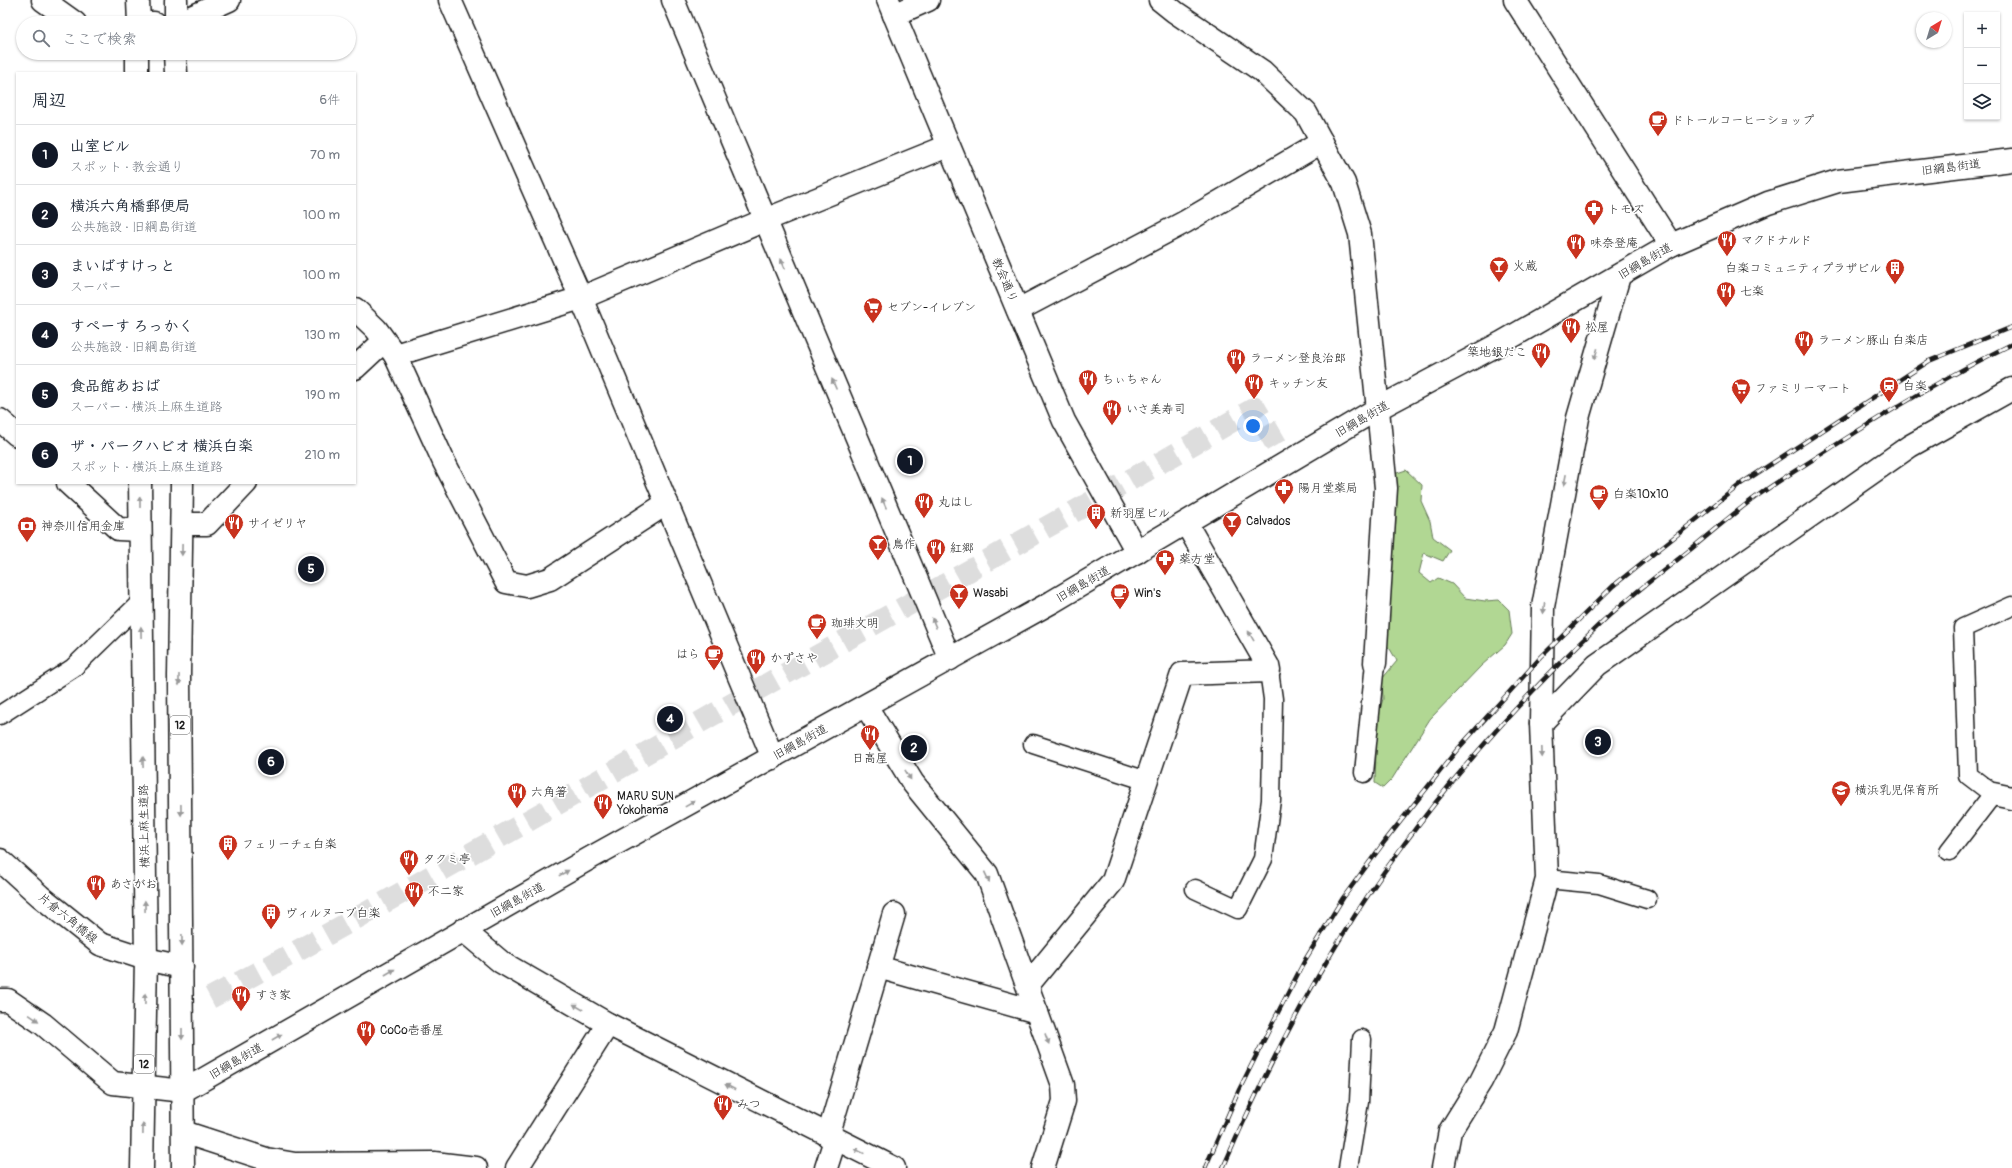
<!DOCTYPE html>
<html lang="ja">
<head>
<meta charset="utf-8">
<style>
	:root { --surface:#fff; --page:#f6f6f7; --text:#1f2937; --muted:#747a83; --line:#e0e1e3; --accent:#111827 }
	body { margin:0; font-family:Pangolin,"Klee One",sans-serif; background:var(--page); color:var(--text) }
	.controls { position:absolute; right:12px; top:12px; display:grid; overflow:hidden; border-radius:0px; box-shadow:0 1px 3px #0004 }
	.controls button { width:36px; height:36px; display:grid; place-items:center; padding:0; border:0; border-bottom:1px solid var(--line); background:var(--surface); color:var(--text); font:20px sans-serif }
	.compass { position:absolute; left:1916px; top:12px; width:36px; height:36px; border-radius:50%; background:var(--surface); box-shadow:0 1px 3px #0004; rotate:38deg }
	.you { position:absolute; left:1253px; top:426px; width:14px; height:14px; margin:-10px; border:3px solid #fff; border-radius:50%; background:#1a73e8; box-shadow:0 0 0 6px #1a73e833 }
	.badge { display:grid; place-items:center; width:26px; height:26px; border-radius:50%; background:var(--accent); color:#fff; font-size:13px; font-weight:700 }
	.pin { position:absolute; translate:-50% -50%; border:2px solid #fff; box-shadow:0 1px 4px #0006 }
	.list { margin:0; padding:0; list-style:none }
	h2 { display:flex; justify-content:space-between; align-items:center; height:52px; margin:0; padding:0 16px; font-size:17px }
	h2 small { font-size:13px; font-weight:400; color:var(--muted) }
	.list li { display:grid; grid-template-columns:26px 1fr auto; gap:12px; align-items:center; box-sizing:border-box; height:60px; padding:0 16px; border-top:1px solid var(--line) }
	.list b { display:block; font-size:15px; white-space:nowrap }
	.list p { margin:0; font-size:13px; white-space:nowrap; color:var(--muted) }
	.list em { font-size:13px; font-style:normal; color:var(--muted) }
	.icon { flex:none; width:22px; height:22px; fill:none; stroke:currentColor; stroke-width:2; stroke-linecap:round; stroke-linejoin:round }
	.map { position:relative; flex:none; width:2012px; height:1168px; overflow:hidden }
	.search { position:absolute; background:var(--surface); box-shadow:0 1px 3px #0004; left:16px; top:16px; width:340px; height:44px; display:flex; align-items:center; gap:10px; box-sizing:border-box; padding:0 14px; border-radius:22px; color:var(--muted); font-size:15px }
	.panel { position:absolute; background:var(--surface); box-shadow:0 1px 3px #0004; left:16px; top:72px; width:340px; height:412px; border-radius:0px }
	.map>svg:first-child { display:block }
	.green { fill:#b1d793; stroke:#667a58 }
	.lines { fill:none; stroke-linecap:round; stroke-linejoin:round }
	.pedestrian-tunnel { stroke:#ddd; stroke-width:22; stroke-dasharray:22 11; stroke-linecap:butt }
	.service-casing { stroke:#1c1c1c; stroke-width:21 }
	.minor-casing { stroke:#1c1c1c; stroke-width:25 }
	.tertiary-casing { stroke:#1c1c1c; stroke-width:25 }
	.primary-casing { stroke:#1c1c1c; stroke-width:25 }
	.service { stroke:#fff; stroke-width:18 }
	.minor { stroke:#fff; stroke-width:22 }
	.tertiary { stroke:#fff; stroke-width:22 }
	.primary { stroke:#fff; stroke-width:22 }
	.rail-casing { stroke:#1c1c1c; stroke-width:4.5 }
	.rail { stroke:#fff; stroke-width:3; stroke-dasharray:9; stroke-linecap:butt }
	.oneway { fill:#999 }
	.labels { text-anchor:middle; stroke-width:3.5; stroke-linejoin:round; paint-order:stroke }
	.shield { fill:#fff; stroke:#606060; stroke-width:1 }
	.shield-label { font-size:11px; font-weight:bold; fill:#1c1c1c }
	.poi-label { font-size:12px; fill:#1c1c1c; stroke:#fff; text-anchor:start }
	.street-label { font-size:12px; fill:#1c1c1c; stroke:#fff }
</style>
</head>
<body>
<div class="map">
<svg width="2012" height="1168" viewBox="0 0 2012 1168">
	<rect width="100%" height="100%" fill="#fff"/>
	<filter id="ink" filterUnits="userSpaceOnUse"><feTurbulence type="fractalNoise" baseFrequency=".025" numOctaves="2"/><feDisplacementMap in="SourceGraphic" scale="8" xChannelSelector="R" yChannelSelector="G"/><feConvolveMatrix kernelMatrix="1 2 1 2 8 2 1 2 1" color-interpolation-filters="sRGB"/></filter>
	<g filter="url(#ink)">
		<path class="green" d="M1406 470 1422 485 1421 501 1430 521 1433 537 1450 550 1443 561 1424 553 1419 573 1431 583 1438 578 1452 584 1465 598 1485 601 1499 600 1509 610 1512 634 1505 645 1481 666 1430 719 1392 779 1383 788 1375 783 1377 719 1383 699 1382 679 1397 661 1390 649 1382 642 1394 474Z"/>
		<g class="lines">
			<path class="pedestrian-tunnel" d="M210 998C391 902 568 797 746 696 916 600 1087 506 1255 408L1287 463"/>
			<defs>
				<g id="service">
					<path d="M0 715 73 668 140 603"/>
					<path d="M1033 744 1147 781"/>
					<path d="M1364 773 1375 663"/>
					<path d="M1949 851 1993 794 1968 775 1963 628 2012 606"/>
					<path d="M1547 879 1599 884 1647 899"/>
					<path d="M1195 889 1238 909 1263 859 1271 800 1273 699 1269 671"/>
					<path d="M1348 1168 1359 1102 1362 1039"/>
				</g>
				<g id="minor">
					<path d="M43 0 75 23"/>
					<path d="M450 0 581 298 773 758"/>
					<path d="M673 0 950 659"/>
					<path d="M888 0 1064 421 1137 552"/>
					<path d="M1160 0 1175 12 1262 71 1306 113 1344 183 1360 234 1386 488 1375 663"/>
					<path d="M1515 0 1671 245"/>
					<path d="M894 15 928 0"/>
					<path d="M138 23H154"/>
					<path d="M178 23 229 0"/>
					<path d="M355 309 376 329 395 355 444 462 506 582 527 586 550 579 667 503"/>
					<path d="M1018 310 1185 222 1322 142"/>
					<path d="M395 355 581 298 765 220 948 146"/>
					<path d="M355 368 384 341"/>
					<path d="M0 420 17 435"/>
					<path d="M68 483 118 529 140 530"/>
					<path d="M182 524H207L246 483"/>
					<path d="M866 706 913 783 987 874 1063 1085 1064 1101 1043 1168"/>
					<path d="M1541 723 1597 665 1910 446 2012 389"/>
					<path d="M1993 794 2012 798"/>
					<path d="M463 930 501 962 608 1024 894 1168"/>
					<path d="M878 967 1037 1012"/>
					<path d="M1028 985 1113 881 1182 674 1269 671 1268 666 1186 523"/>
					<path d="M0 1000H8L43 1024 113 1083 183 1091 592 857 1052 602 1377 409 1501 343 1671 245 1768 203 1838 181 2012 160"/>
					<path d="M183 1132 266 1159 295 1164 434 1163 476 1168"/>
					<path d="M828 1136 894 914"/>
					<path d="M517 1168 608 1024"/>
					<path d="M826 1168 835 1140"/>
					<path d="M1443 1168 1450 1131 1481 1081 1506 1031 1547 879 1541 723 1543 607 1578 418 1619 276"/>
				</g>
				<path id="tertiary" d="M0 860 40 896 100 944 146 959 182 967"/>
				<g id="primary">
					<path d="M138 0 139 23"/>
					<path d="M176 23V0"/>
					<path d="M137 53V73"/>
					<path d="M175 53 176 73"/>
					<path d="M140 483 146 959 142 1168"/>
					<path d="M182 483 179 676 183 1168"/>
				</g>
			</defs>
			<use href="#service" class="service-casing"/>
			<use href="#minor" class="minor-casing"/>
			<use href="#tertiary" class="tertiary-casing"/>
			<use href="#primary" class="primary-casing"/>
			<use href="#service" class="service"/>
			<use href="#minor" class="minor"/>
			<use href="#tertiary" class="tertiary"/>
			<use href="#primary" class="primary"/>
			<defs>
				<g id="rail">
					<path d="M1205 1168 1239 1090 1273 1022 1305 960 1343 898 1385 841 1456 751 1541 657 1613 586 1742 483 1929 361 2012 327"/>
					<path d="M1223 1168C1271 1057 1327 949 1399 851 1458 769 1527 693 1601 623 1629 596 1661 573 1691 549 1714 530 1736 511 1760 494 1784 477 1810 462 1834 446 1892 409 1949 375 2012 344"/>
				</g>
			</defs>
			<use href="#rail" class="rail-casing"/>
			<use href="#rail" class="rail"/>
		</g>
		<defs><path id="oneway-solid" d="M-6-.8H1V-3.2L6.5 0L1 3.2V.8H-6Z"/></defs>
		<g class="oneway">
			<use href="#oneway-solid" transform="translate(783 264) rotate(-113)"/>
			<use href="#oneway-solid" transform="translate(1596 354) rotate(106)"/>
			<use href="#oneway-solid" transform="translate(834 384) rotate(-113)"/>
			<use href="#oneway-solid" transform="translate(1565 480) rotate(101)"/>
			<use href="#oneway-solid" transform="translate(140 502) rotate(-90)"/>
			<use href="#oneway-solid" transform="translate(884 503) rotate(-113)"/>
			<use href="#oneway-solid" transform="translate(182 550) rotate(91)"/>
			<use href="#oneway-solid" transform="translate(1544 608) rotate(96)"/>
			<use href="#oneway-solid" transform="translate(934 623) rotate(-113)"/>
			<use href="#oneway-solid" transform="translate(141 632) rotate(-91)"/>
			<use href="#oneway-solid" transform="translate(1251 636) rotate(-120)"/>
			<use href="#oneway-solid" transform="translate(179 680) rotate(90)"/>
			<use href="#oneway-solid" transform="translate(1542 752) rotate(88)"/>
			<use href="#oneway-solid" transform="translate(143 762) rotate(-91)"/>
			<use href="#oneway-solid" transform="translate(908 775) rotate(59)"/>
			<use href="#oneway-solid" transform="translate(690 804) rotate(-29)"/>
			<use href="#oneway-solid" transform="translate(181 810) rotate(89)"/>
			<use href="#oneway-solid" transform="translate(564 873) rotate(-29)"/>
			<use href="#oneway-solid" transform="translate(987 877) rotate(65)"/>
			<use href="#oneway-solid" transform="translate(145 906) rotate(-91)"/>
			<use href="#oneway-solid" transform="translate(182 940) rotate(89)"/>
			<use href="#oneway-solid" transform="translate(390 972) rotate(-30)"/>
			<use href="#oneway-solid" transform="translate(145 999) rotate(-89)"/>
			<use href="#oneway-solid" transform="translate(578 1007) rotate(-150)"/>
			<use href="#oneway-solid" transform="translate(34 1018) rotate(34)"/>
			<use href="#oneway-solid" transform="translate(182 1034) rotate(90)"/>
			<use href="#oneway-solid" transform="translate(277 1037) rotate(-30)"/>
			<use href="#oneway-solid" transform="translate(1047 1039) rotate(70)"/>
			<use href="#oneway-solid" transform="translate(730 1087) rotate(-153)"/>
			<use href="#oneway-solid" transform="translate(143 1129) rotate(-89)"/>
			<use href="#oneway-solid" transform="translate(859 1151) rotate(-154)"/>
		</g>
	</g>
	<defs>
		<symbol id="cafe-pin" viewBox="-11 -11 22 30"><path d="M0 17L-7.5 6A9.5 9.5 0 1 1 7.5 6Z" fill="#c8321e" stroke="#fff"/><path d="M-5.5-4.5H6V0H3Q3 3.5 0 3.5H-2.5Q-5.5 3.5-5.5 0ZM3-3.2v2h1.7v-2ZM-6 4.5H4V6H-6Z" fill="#fff"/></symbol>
		<symbol id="pharmacy-pin" viewBox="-11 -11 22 30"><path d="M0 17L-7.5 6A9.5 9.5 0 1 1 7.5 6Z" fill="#c8321e" stroke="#fff"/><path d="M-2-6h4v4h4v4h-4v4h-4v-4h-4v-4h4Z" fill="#fff"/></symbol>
		<symbol id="restaurant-pin" viewBox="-11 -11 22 30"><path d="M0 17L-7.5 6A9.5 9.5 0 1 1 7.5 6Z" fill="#c8321e" stroke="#fff"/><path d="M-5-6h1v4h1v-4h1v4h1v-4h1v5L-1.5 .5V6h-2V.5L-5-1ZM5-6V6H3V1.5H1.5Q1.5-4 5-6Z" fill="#fff"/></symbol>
		<symbol id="bar-pin" viewBox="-11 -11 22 30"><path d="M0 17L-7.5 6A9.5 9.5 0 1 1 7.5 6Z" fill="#c8321e" stroke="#fff"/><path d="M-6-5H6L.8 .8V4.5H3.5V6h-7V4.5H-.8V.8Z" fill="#fff"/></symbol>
		<symbol id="building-pin" viewBox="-11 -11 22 30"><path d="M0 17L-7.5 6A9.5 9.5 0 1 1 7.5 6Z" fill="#c8321e" stroke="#fff"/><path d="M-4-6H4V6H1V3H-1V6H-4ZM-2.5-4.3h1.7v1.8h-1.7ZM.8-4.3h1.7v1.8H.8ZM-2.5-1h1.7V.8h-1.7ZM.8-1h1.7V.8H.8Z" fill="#fff"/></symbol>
		<symbol id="supermarket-pin" viewBox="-11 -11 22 30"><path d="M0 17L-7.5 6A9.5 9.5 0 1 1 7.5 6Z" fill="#c8321e" stroke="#fff"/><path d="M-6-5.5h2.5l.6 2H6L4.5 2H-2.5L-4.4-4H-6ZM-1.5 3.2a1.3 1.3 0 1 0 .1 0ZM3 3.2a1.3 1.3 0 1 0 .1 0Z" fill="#fff"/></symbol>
		<symbol id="station-pin" viewBox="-11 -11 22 30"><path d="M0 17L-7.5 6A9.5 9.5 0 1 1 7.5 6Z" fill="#c8321e" stroke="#fff"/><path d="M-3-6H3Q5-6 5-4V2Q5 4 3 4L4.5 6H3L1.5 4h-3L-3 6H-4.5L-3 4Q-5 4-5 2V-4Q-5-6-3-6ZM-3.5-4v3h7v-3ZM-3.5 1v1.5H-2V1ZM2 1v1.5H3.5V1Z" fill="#fff"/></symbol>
		<symbol id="bank-pin" viewBox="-11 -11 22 30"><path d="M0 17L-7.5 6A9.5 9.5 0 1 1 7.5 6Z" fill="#c8321e" stroke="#fff"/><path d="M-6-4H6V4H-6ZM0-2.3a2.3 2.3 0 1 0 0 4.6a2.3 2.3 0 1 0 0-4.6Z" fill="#fff"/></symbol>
		<symbol id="school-pin" viewBox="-11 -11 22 30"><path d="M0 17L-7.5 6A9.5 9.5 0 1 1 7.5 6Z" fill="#c8321e" stroke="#fff"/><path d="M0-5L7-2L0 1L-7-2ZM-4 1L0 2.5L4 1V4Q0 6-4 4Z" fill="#fff"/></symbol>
	</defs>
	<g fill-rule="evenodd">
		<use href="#cafe-pin" x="1647" y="109" width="22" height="30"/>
		<use href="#pharmacy-pin" x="1583" y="198" width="22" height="30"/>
		<use href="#restaurant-pin" x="1716" y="229" width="22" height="30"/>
		<use href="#restaurant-pin" x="1565" y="232" width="22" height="30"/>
		<use href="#bar-pin" x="1488" y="255" width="22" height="30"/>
		<use href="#building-pin" x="1884" y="257" width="22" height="30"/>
		<use href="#restaurant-pin" x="1715" y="280" width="22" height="30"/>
		<use href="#supermarket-pin" x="862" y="296" width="22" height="30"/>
		<use href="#restaurant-pin" x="1560" y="316" width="22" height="30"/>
		<use href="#restaurant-pin" x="1793" y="329" width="22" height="30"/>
		<use href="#restaurant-pin" x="1530" y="341" width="22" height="30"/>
		<use href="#restaurant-pin" x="1225" y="347" width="22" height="30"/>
		<use href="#restaurant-pin" x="1077" y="368" width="22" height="30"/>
		<use href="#restaurant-pin" x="1243" y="372" width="22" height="30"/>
		<use href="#station-pin" x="1878" y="375" width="22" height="30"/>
		<use href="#supermarket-pin" x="1730" y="377" width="22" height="30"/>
		<use href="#restaurant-pin" x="1101" y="398" width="22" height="30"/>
		<use href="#pharmacy-pin" x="1273" y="477" width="22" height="30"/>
		<use href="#cafe-pin" x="1588" y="483" width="22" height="30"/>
		<use href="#restaurant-pin" x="913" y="491" width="22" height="30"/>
		<use href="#building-pin" x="1085" y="502" width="22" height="30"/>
		<use href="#bar-pin" x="1221" y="510" width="22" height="30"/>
		<use href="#restaurant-pin" x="223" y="512" width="22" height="30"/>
		<use href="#bank-pin" x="16" y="515" width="22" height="30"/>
		<use href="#bar-pin" x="867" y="533" width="22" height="30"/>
		<use href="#restaurant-pin" x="925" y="537" width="22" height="30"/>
		<use href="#pharmacy-pin" x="1154" y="548" width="22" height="30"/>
		<use href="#bar-pin" x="948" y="582" width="22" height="30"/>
		<use href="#cafe-pin" x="1109" y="582" width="22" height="30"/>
		<use href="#cafe-pin" x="806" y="612" width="22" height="30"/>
		<use href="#cafe-pin" x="703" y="643" width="22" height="30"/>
		<use href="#restaurant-pin" x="745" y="647" width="22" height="30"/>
		<use href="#restaurant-pin" x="859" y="723" width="22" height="30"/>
		<use href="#school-pin" x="1830" y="779" width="22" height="30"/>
		<use href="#restaurant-pin" x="506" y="781" width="22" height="30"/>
		<use href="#restaurant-pin" x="592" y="792" width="22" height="30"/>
		<use href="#building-pin" x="217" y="833" width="22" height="30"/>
		<use href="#restaurant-pin" x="398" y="848" width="22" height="30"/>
		<use href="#restaurant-pin" x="85" y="873" width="22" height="30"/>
		<use href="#restaurant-pin" x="403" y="880" width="22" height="30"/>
		<use href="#building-pin" x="260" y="902" width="22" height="30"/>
		<use href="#restaurant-pin" x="230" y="984" width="22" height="30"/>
		<use href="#restaurant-pin" x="355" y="1019" width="22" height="30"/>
		<use href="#restaurant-pin" x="712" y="1093" width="22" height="30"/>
	</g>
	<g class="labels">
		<g class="shield">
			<rect x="170" y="716" width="20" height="18" rx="3"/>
			<rect x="134" y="1055" width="20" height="18" rx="3"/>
		</g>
		<g class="shield-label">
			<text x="180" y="729">12</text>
			<text x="144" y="1068">12</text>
		</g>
		<g class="poi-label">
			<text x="1672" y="124">ドトールコーヒーショップ</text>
			<text x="1608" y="213">トモズ</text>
			<text x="1741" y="244">マクドナルド</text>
			<text x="1590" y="247">味奈登庵</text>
			<text x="1513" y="270">火蔵</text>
			<text x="1881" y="272" text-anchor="end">白楽コミュニティプラザビル</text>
			<text x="1740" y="295">七楽</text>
			<text x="887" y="311">セブン-イレブン</text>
			<text x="1585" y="331">松屋</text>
			<text x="1818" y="344">ラーメン豚山 白楽店</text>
			<text x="1527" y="356" text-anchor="end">築地銀だこ</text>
			<text x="1250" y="362">ラーメン登良治郎</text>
			<text x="1102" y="383">ちぃちゃん</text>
			<text x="1268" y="387">キッチン友</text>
			<text x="1903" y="390">白楽</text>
			<text x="1755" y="392">ファミリーマート</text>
			<text x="1126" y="413">いさ美寿司</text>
			<text x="1298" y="492">陽月堂薬局</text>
			<text x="1613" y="498">白楽10x10</text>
			<text x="938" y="506">丸はし</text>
			<text x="1110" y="517">新羽屋ビル</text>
			<text x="1246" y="525">Calvados</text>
			<text x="248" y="527">サイゼリヤ</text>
			<text x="41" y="530">神奈川信用金庫</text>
			<text x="892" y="548">鳥作</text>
			<text x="950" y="552">紅郷</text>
			<text x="1179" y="563">薬方堂</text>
			<text x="973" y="597">Wasabi</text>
			<text x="1134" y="597">Win's</text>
			<text x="831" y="627">珈琲文明</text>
			<text x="700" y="658" text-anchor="end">はら</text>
			<text x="770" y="662">かずさや</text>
			<text x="870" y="762" text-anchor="middle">日高屋</text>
			<text x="1855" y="794">横浜乳児保育所</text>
			<text x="531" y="796">六角箸</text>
			<text x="617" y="800">MARU SUN<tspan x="617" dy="14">Yokohama</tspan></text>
			<text x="242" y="848">フェリーチェ白楽</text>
			<text x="423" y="863">タクミ亭</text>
			<text x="110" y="888">あさがお</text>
			<text x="428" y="895">不二家</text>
			<text x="285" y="917">ヴィルヌーブ白楽</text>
			<text x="255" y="999">すき家</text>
			<text x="380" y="1034">CoCo壱番屋</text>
			<text x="737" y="1108">みつ</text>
		</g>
		<g class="street-label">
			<text transform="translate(1951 167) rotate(-7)" y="4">旧綱島街道</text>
			<text transform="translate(1645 261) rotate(-30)" y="4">旧綱島街道</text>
			<text transform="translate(1005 280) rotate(67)" y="4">教会通り</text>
			<text transform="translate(1362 419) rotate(-30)" y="4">旧綱島街道</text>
			<text transform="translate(1083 584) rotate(-30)" y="4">旧綱島街道</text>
			<text transform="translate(800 742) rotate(-29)" y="4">旧綱島街道</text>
			<text transform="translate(144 826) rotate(-91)" y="4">横浜上麻生道路</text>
			<text transform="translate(517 900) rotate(-29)" y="4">旧綱島街道</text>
			<text transform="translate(68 918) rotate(39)" y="4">片倉六角橋線</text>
			<text transform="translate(236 1061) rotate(-30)" y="4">旧綱島街道</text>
		</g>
	</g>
</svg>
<div class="controls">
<button>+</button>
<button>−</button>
<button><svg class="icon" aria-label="layers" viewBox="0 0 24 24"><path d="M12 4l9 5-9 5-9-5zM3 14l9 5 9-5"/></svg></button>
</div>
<svg class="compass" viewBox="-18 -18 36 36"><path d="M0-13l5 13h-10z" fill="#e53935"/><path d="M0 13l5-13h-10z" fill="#747a83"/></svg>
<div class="you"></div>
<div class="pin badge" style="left:910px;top:461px">1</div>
<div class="pin badge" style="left:914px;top:748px">2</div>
<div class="pin badge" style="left:1598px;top:742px">3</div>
<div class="pin badge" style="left:670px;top:719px">4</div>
<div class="pin badge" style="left:311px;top:569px">5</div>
<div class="pin badge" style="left:271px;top:762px">6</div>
<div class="search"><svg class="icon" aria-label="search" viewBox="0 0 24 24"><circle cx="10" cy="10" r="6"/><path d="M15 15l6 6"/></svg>ここで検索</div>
<section class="panel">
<h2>周辺<small>6件</small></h2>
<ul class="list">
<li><span class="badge">1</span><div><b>山室ビル</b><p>スポット · 教会通り</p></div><em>70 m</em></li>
<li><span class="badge">2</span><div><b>横浜六角橋郵便局</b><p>公共施設 · 旧綱島街道</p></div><em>100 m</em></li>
<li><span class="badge">3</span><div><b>まいばすけっと</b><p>スーパー</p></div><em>100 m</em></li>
<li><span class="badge">4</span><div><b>すぺーす ろっかく</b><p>公共施設 · 旧綱島街道</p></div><em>130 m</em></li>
<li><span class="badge">5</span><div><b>食品館あおば</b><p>スーパー · 横浜上麻生道路</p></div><em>190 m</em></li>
<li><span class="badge">6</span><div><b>ザ・パークハビオ 横浜白楽</b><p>スポット · 横浜上麻生道路</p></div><em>210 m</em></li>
</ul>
</section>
</div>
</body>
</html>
